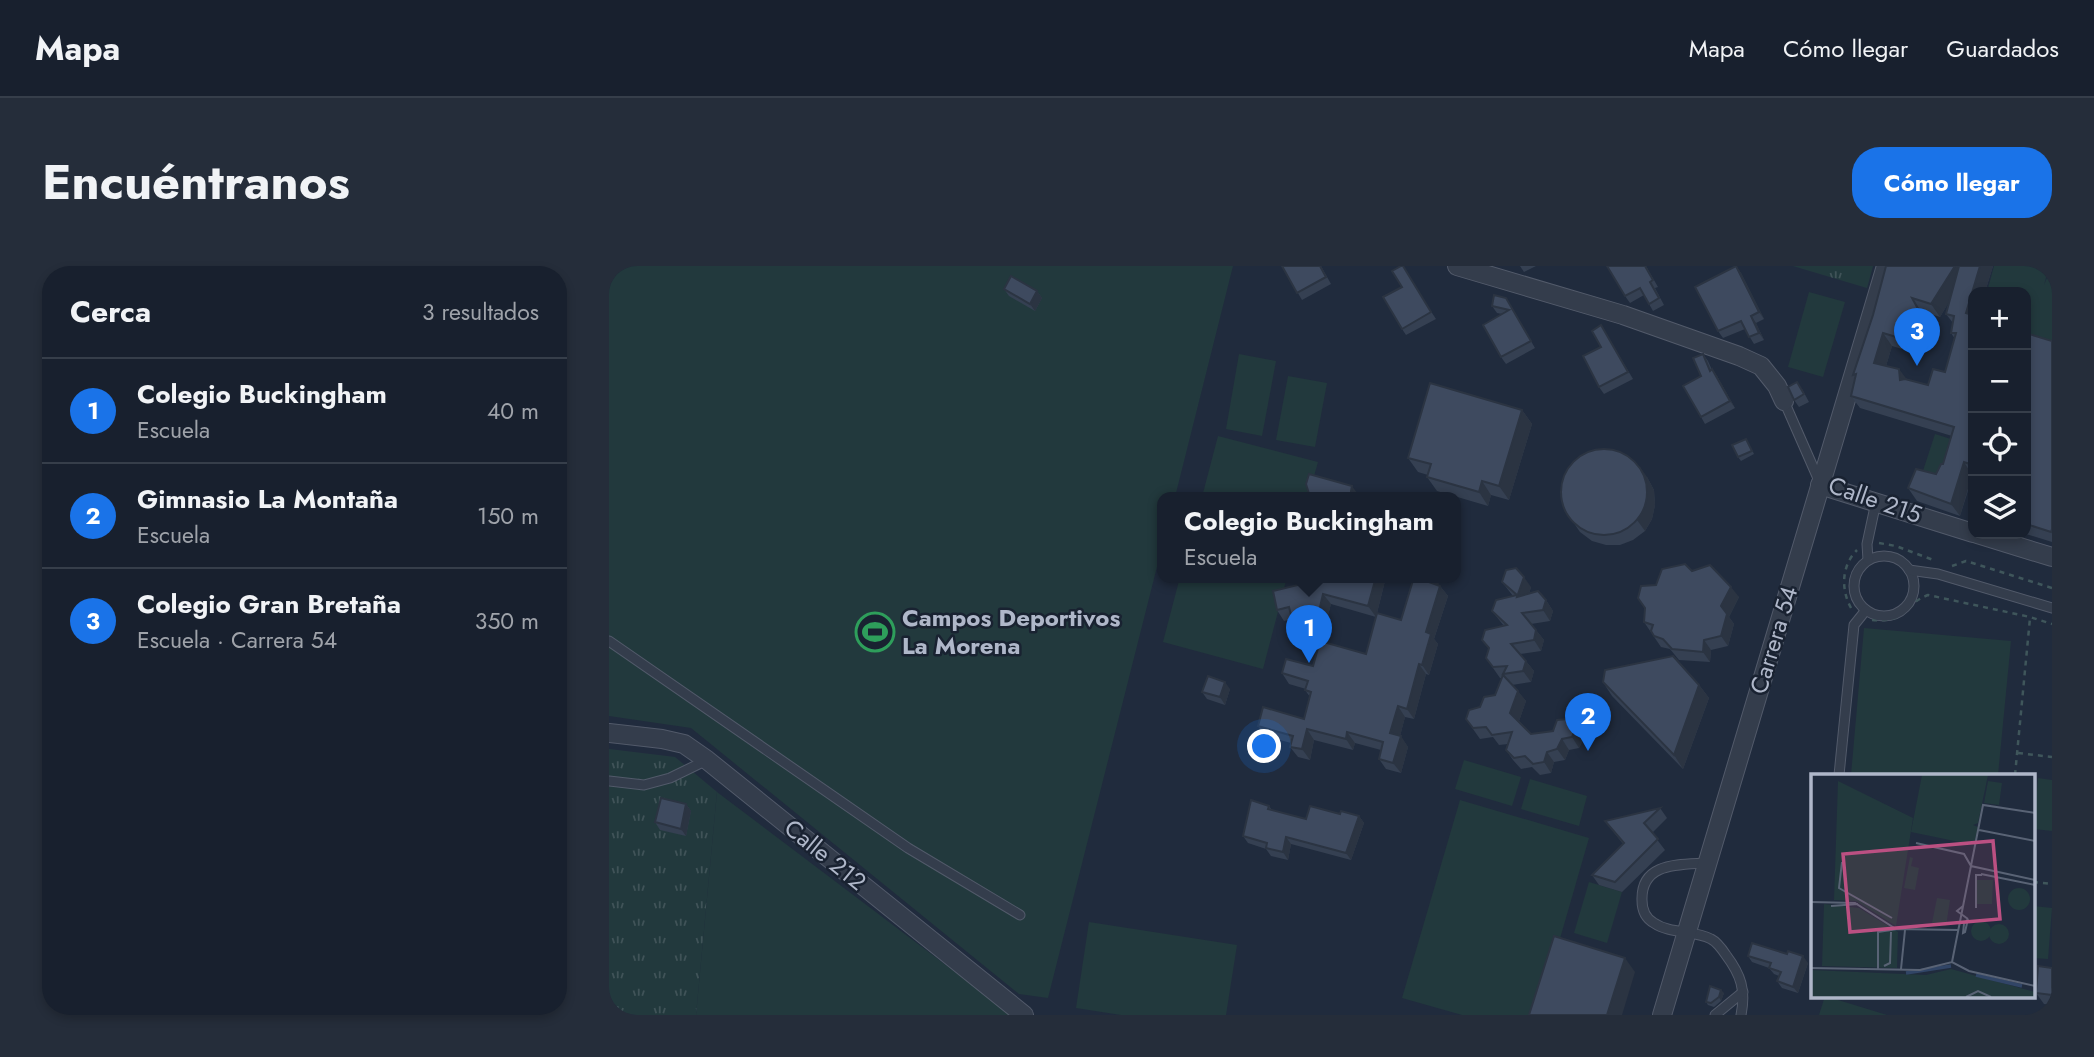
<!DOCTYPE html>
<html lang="es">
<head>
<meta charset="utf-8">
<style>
	:root { --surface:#18202e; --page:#252d3a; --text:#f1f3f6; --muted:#9fa3aa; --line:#363e4a; --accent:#1a73e8 }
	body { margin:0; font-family:Jost,sans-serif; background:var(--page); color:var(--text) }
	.controls { position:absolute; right:21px; top:21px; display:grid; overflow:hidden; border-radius:14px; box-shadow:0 4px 10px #0003 }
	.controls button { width:63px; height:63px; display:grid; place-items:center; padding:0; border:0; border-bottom:2px solid var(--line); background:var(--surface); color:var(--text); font:35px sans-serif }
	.you { position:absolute; left:656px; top:481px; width:24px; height:24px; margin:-18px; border:5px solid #fff; border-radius:50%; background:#1a73e8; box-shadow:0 0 0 10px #1a73e833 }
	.badge { display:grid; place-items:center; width:46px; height:46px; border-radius:50%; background:var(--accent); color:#fff; font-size:23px; font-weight:700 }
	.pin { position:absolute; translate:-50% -58px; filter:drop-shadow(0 2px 4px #0008) }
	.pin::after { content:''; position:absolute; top:37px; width:24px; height:21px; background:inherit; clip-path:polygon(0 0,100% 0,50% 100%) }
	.popup { position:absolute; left:548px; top:226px; width:304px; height:91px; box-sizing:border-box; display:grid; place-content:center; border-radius:14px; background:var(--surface); filter:drop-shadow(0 2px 5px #0005); font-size:23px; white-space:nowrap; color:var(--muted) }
	.popup b { font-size:26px; color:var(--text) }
	.popup::after { content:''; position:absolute; left:50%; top:100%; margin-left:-14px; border:14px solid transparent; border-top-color:var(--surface) }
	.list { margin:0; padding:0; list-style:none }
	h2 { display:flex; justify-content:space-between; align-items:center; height:91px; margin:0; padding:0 28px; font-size:30px }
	h2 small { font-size:23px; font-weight:400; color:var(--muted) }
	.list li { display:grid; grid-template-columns:46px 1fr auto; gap:21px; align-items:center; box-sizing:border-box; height:105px; padding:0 28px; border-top:2px solid var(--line) }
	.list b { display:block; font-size:26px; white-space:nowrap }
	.list p { margin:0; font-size:23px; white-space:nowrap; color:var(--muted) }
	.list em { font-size:23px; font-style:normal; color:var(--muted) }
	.icon { flex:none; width:38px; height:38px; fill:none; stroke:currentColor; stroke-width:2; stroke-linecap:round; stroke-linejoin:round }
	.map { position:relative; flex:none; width:1443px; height:749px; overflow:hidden; border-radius:28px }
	header { display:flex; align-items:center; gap:42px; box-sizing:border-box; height:98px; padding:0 35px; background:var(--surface); border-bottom:2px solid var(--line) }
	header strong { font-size:33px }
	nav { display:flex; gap:38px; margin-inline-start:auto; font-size:24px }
	.intro { display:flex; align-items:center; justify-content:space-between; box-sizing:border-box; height:168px; padding:0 42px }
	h1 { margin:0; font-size:49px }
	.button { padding:18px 32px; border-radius:28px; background:var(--accent); color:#fff; font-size:24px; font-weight:700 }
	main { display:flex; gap:42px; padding:0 42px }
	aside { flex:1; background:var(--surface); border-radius:28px; box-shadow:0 4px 10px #0003 }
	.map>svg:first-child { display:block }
	.grass { fill:url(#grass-tufts) }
	.park { fill:#22393d }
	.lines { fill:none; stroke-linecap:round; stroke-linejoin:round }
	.service-casing { stroke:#525a6a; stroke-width:11 }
	.minor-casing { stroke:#525a6a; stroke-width:20 }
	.path { stroke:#3f565b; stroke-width:2.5; stroke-dasharray:5 5; stroke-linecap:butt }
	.service { stroke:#343d4c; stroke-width:9 }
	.minor { stroke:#343d4c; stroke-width:18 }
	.wall { fill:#354052; fill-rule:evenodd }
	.shaded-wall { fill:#2b3442 }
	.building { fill:#3e4a5f; stroke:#2b3442; stroke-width:2 }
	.labels { text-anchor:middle; stroke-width:5; stroke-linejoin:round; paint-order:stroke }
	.street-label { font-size:24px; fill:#afb7c9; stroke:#192231 }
	.poi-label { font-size:24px; font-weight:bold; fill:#afb7c9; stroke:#192231; text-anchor:start }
	.inset-river { fill:none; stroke:#314566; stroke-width:3.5 }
	.inset-road { fill:none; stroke:#596375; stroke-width:2 }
	.view { fill:#bb5082; fill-opacity:0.15; stroke:#bb5082; stroke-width:3.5 }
	.inset-edge { fill:none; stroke:#afb7c9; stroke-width:3.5 }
</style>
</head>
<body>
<header>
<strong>Mapa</strong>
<nav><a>Mapa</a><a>Cómo llegar</a><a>Guardados</a></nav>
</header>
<div class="intro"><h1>Encuéntranos</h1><a class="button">Cómo llegar</a></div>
<main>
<aside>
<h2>Cerca<small>3 resultados</small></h2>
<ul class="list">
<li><span class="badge">1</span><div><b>Colegio Buckingham</b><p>Escuela</p></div><em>40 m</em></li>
<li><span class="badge">2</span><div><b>Gimnasio La Montaña</b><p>Escuela</p></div><em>150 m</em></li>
<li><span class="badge">3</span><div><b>Colegio Gran Bretaña</b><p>Escuela · Carrera 54</p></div><em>350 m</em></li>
</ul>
</aside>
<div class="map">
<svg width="1443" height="749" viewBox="0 0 1443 749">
	<defs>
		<pattern id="grass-tufts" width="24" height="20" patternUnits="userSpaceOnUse" patternTransform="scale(1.75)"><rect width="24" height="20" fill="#22393d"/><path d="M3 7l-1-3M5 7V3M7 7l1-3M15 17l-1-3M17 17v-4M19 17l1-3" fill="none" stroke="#405358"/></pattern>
	</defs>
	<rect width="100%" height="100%" fill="#202b3d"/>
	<g class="grass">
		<path d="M1184 0H1264L1258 22Z"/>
		<path d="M0 483 66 491 108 526 87 749H0Z"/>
	</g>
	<g class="park">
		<path d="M0 0H624L566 231H553V281L439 732 410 728 82 462 0 450Z"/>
		<path d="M1385 0H1440L1435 19 1443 0V78L1417 70V26H1378Z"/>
		<path d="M1200 26 1236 36 1214 111 1179 101Z"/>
		<path d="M630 88 667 95 653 170 617 163Z"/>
		<path d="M679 110 718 117 706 181 667 174Z"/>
		<path d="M1326 168 1348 175 1334 218 1312 211Z"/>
		<path d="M609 170 709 196 699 231H593Z"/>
		<path d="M571 311H678L654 403 554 376Z"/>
		<path d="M1255 362 1402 375 1389 509H1242Z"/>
		<path d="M855 494 912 511 903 540 846 523Z"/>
		<path d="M1429 512 1443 514V565L1425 563Z"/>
		<path d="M921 513 978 530 970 560 912 543Z"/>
		<path d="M108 526 403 749H87Z"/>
		<path d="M851 534 980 572 929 749H853L793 732Z"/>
		<path d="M980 616 1013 626 998 677 965 667Z"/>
		<path d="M1424 640 1443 642 1439 693 1424 692Z"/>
		<path d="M480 656 628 679 617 749H512L467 742Z"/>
		<path d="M1216 730 1278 749H1210Z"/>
	</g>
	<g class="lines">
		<defs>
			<g id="service">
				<path d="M1175 135 1211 217"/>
				<circle cx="1275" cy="320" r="30"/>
				<path d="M1259 294 1258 278 1267 236"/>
				<path d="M1300 304 1329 308 1443 342"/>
				<path d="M0 375 299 582 411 649"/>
				<path d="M1230 509 1245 359 1257 344"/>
				<path d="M0 515 35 519 61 512 98 494"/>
				<path d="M1098 597C1070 599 1032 596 1033 634 1033 643 1036 652 1045 657 1061 668 1085 664 1102 673 1108 676 1113 683 1117 689 1132 709 1137 724 1132 749"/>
				<path d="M1106 749 1134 726"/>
			</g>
			<g id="minor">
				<path d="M848 0 1014 49 1130 90 1152 100 1168 120 1175 135"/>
				<path d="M1211 219 1364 267"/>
				<path d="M1368 268 1443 291"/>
				<path d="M0 467 53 473 75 478 98 494 415 749"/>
				<path d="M1053 749 1277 0"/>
			</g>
		</defs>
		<use href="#service" class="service-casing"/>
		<use href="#minor" class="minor-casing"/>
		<g class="path">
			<path d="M1270 277 1287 280 1327 295"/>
			<path d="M1343 300 1357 295 1443 322"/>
			<path d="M1242 342C1232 324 1232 300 1248 284"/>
			<path d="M1263 354C1299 357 1293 339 1319 329L1421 351 1443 358"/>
			<path d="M1409 487 1443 491"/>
			<path d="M1406 509 1421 352"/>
			<path d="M1424 616 1443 618"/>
		</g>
		<use href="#service" class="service"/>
		<use href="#minor" class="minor"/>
	</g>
	<g class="wall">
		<path d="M673 0H712L722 18 693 34Z"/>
		<path d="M792 0 827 53 797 69 793 63V21Z"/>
		<path d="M911 0H927L915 6Z"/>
		<path d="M1037 0 1049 21 1046 22 1055 39 1044 45 1035 29 1021 37 1016 30Z"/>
		<path d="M1127 0 1132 7 1155 53 1147 57 1155 74 1145 78 1136 63 1114 72 1109 65Z"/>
		<path d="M1277 0H1384L1376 26H1364V209L1351 250 1308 235 1299 222 1327 208 1334 198 1343 170 1251 142 1242 130 1246 112 1244 109 1264 49ZM1341 34 1337 48 1344 57 1342 67 1346 73 1336 106 1319 119 1298 113 1277 100 1283 80 1303 86 1312 84 1323 65 1312 45 1331 51Z"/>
		<path d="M395 23 428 25 433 32 426 45 400 30Z"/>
		<path d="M897 32 926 82 897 98 892 91 893 48 888 47 883 40Z"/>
		<path d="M992 59 1024 113 995 128 990 121Z"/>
		<path d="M1417 67 1443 75V276L1417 268Z"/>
		<path d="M1094 88 1099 95 1103 104V103L1108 110 1126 142 1096 158 1092 151V110Z"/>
		<path d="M1193 123 1200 136 1190 141 1185 134Z"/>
		<path d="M913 144 923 158 900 234 882 229 879 240 828 225 818 211 819 209 809 206 799 192Z"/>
		<path d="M1139 176 1145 188 1132 195 1129 191Z"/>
		<path d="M1038 211 1045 224 1046 239 1043 253 1036 265 1024 274 1011 279H997L983 275 971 266 956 244Z"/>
		<path d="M1083 305 1130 331 1120 351 1125 358 1119 380 1102 384 1101 396 1070 394 1061 383 1052 381 1035 356 1047 319Z"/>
		<path d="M777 311 767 351 722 338 716 360 702 364 697 358 689 359 684 353 675 355 668 344 689 319Z"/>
		<path d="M893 316 922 321 920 328 937 334 944 345 941 355 922 358 935 374 932 385 911 388 925 405 922 416 903 419 917 435 910 455 922 468 967 461 975 472 970 482 960 484 956 494 945 496 942 507 931 509 923 501 912 503 904 494 897 484 899 478 890 479 884 471 871 473 857 453 886 429 893 412H891L877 392 895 360 883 345 904 330Z"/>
		<path d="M829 319 831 320 839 330 825 373 829 378 820 409 817 408 805 453 796 451 791 470 799 481 792 507 777 503 770 493 772 484 746 477 744 484 705 474 701 494 689 491 681 481 682 477 656 470 649 460 695 453 701 431 696 424 697 423 680 418 673 407 757 388 792 354Z"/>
		<path d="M994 416 1090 419 1100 432 1074 503 1003 430Z"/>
		<path d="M621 423 616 439 598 433 593 426Z"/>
		<path d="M77 538 82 545 77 570 51 564 46 556Z"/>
		<path d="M660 540 663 544 697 553 731 548 750 550 755 557 742 594 682 578 679 594 662 590 657 583 639 577 634 570Z"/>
		<path d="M1051 542 1058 552 1043 567 1056 584 1013 626 990 619 983 609 1014 578 996 555Z"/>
		<path d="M1139 690 1199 697 1189 727 1173 722 1168 715 1170 710 1165 708 1160 702 1143 696Z"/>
		<path d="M1443 702V739L1435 738 1427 727Z"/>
		<path d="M1115 727 1112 735 1105 741 1099 739 1097 736Z"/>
	</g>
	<g class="shaded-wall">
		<path d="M1127 0 1132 7 1155 53 1150 46Z"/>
		<path d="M1346 0H1362L1331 51 1322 38Z"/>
		<path d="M1371 0H1384L1376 26H1364V58L1357 47Z"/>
		<path d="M428 25 433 32 426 45 421 38Z"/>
		<path d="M1303 32 1312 45 1323 65 1312 84 1303 72Z"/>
		<path d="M1142 50 1147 57 1155 74 1150 67Z"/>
		<path d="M1274 67 1283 80 1274 110 1265 97Z"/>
		<path d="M1103 103 1108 110 1126 142 1121 135Z"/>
		<path d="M1290 103 1299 115 1291 114Z"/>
		<path d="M913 144 923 158 900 234 890 220Z"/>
		<path d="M1355 196 1363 209 1351 250 1342 238Z"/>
		<path d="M1031 201 1038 211 1045 224 1046 239 1043 253 1036 265 1028 254Z"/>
		<path d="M873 215 882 229 879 240 870 226Z"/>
		<path d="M743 220 751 231H741Z"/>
		<path d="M767 311H777L767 351 759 340Z"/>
		<path d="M821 311H831L828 327 820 316Z"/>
		<path d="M915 311 922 321 916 341 908 331Z"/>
		<path d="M831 320 839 330 825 373 829 378 820 409 813 399 817 366Z"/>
		<path d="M1122 321 1130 331 1120 351 1125 358 1119 380 1112 370V340Z"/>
		<path d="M714 328 722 338 716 360 709 350Z"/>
		<path d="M937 334 944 345 941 355 934 344Z"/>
		<path d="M927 364 935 374 932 385 925 374Z"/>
		<path d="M1095 374 1102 384 1101 396 1094 386Z"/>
		<path d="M917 395 925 405 922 416 914 405Z"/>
		<path d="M810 398 817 408 805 453 798 443Z"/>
		<path d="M616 416 621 423 616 439 611 431Z"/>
		<path d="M1090 419 1100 432 1074 503 1065 489Z"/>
		<path d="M909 425 917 435 909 458 901 447Z"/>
		<path d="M789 440 796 451 789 478 781 467Z"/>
		<path d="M967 461 975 472 970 482 963 471Z"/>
		<path d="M698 463 705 474 701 494 693 483Z"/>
		<path d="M738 466 746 477 744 484 737 473Z"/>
		<path d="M792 470 799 481 792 507 784 497Z"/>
		<path d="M953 473 960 484 956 494 948 483Z"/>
		<path d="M938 486 945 496 942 507 935 496Z"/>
		<path d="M77 538 82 545 77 570 72 563Z"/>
		<path d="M750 550 755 557 742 594 737 587Z"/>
		<path d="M677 571 682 578 679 594 674 586Z"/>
		<path d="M1194 690 1199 697 1189 727 1184 721Z"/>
		<path d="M1016 692 1026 706 1013 749H998Z"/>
		<path d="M1112 724 1115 727 1112 735 1110 731Z"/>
	</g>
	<g class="building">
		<path d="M673 0H711L717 11 688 27Z"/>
		<path d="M792 0H794L822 46 793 63 774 31 793 21 783 5Z"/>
		<path d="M998 0H1036L1044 14 1041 16 1050 32 1040 38 1031 22 1016 30Z"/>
		<path d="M1127 0 1150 46 1142 50 1150 67 1140 71 1132 55 1109 65 1086 21Z"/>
		<path d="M1277 0H1346L1322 38 1303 32 1314 52 1303 72 1294 73 1274 67 1265 97 1290 103 1291 114 1296 113 1319 119 1324 103 1336 106 1347 67H1342L1345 50 1337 48 1350 0H1371L1357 47 1364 49V199L1355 196 1342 238 1299 222 1307 203 1327 208 1332 198H1334L1345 161 1242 130 1247 108 1244 109 1264 49Z"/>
		<path d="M402 10 428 25 421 38 395 23Z"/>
		<path d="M885 29 897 32 922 75 892 91 874 59 900 44 883 40Z"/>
		<path d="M992 59 1019 106 990 121 974 90 992 81 983 65Z"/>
		<path d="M1417 67 1443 75V263L1442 266 1417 258Z"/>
		<path d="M1094 88 1101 105 1103 103 1121 135 1092 151 1074 120 1092 110 1084 92Z"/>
		<path d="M1188 116 1195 128 1185 134 1179 121Z"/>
		<path d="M821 117 913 144 890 220 873 215 870 226 818 211 822 198 799 192Z"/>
		<path d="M1137 173 1143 185 1129 191 1123 179Z"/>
		<circle cx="995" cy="226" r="43"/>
		<path d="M700 208 743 220 741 231H701L697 218Z"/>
		<path d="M1076 298 1083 305 1101 299 1122 321 1112 340 1118 348 1112 370 1095 374 1094 386 1063 383 1054 373 1045 370 1042 365 1044 359 1035 356 1036 342 1029 332 1032 320 1047 319 1053 303Z"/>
		<path d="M907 302 915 311 908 331 929 325 937 334 934 344 913 347 927 364 925 374 902 378 917 395 914 405 894 408 898 400 884 401 877 392 880 382 873 374 876 364 898 359 883 345 887 334 908 329 893 316 897 304Z"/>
		<path d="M691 311H767L759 340 714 328 709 350 694 353 693 347 682 349 680 341 668 344 664 325 689 319Z"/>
		<path d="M805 311H821L820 316 831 320 817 366 822 368 813 399 810 398 798 443 789 440 781 467 792 470 784 497 770 493 774 476 738 466 737 473 698 463 693 483 681 481 684 470 649 460 654 441 695 453 702 426 696 424 699 415 673 407 677 393 704 400 711 375 757 388 768 347 792 354Z"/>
		<path d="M1064 390 1090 419 1065 489 994 416 996 404Z"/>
		<path d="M894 409 909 425 901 447 922 468 944 465 948 454 959 453 967 461 963 471 953 473 948 483 938 486 935 496 924 498 916 490 905 492 897 484 903 466 883 469 877 461 864 462 857 453 860 444 871 441 875 431 886 429Z"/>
		<path d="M599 410 616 416 611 431 593 426Z"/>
		<path d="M52 532 77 538 72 563 46 556Z"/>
		<path d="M642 534 660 540 659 543 697 553 701 540 731 548 732 545 750 550 737 587 677 571 674 586 657 582 658 577 634 570Z"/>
		<path d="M1051 542 1035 557 1049 573 1006 616 983 609 1015 577 996 555Z"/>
		<path d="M945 670 1016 692 998 749H920Z"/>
		<path d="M1143 677 1178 688 1179 685 1194 690 1184 721 1168 715 1172 706 1160 702 1162 697 1139 690Z"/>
		<path d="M1429 700 1443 702V729L1427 727Z"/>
		<path d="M1101 720 1112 724 1110 731 1102 737 1097 736Z"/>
	</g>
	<defs>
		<symbol id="stadium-ring" viewBox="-11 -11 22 22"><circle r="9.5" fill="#192231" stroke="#2e9e5b" stroke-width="1.5"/><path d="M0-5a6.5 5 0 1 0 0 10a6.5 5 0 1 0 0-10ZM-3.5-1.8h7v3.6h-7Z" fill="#2e9e5b"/></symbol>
	</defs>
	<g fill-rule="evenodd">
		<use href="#stadium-ring" x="244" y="344" width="44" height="44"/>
	</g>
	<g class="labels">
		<g class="street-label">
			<text transform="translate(1266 234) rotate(19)" y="8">Calle 215</text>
			<text transform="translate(1165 374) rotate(-73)" y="8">Carrera 54</text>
			<text transform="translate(216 589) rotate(39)" y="8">Calle 212</text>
		</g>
		<g class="poi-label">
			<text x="293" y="360">Campos Deportivos<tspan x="293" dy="28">La Morena</tspan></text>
		</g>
	</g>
	<g transform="translate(1202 508)">
		<rect width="224" height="224" fill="#202b3d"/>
		<path d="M111 1H177L167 49 162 51 167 53 163 71 100 58ZM13 130 48 134V193L11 192Z" fill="#22393d"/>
		<path d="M140 195 224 218V223H0V196L115 201Z" fill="#22393d"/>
		<path d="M27 7 102 44 85 152 45 127 23 126ZM177 7 191 9 188 31 173 29ZM99 83 102 84 100 92 108 94 104 116 93 114ZM166 106H182L181 130H166ZM197 125a11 11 0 1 1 22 0a11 11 0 1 1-22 0ZM126 124 139 126 135 152 121 149ZM48 134 87 158 86 194 48 193ZM160 157a10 10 0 1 1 20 0a10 10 0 1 1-20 0ZM178 160a10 10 0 1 1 20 0a10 10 0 1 1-20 0Z" fill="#22393d"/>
		<path class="inset-river" d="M95 199 140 192M165 201 211 212"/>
		<path class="inset-road" d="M168 56 224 67M105 69 153 80 160 92 224 106M31 88 28 114 81 144M170 100 224 111M0 128 44 129 85 155 147 156M20 132 47 130M152 132 146 137 157 145M165 134V101H171M157 145 154 158 152 159 153 150ZM141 188 172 31 224 39M73 192 79 189 80 158M0 194 109 196 141 188 158 197 224 212M67 195V158L87 155M90 195 94 156M155 223 167 217 180 223"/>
		<path class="view" d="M182 67 189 145 39 158 32 80Z"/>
		<rect width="224" height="224" class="inset-edge"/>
	</g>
</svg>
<div class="controls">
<button>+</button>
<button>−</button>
<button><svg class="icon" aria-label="locate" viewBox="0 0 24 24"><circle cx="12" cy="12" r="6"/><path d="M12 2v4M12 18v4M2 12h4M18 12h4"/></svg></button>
<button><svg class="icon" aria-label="layers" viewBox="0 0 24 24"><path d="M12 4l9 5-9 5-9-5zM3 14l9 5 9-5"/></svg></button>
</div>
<div class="you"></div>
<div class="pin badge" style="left:700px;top:397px">1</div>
<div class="popup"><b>Colegio Buckingham</b>Escuela</div>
<div class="pin badge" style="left:979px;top:485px">2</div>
<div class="pin badge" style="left:1308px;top:100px">3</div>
</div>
</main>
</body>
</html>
